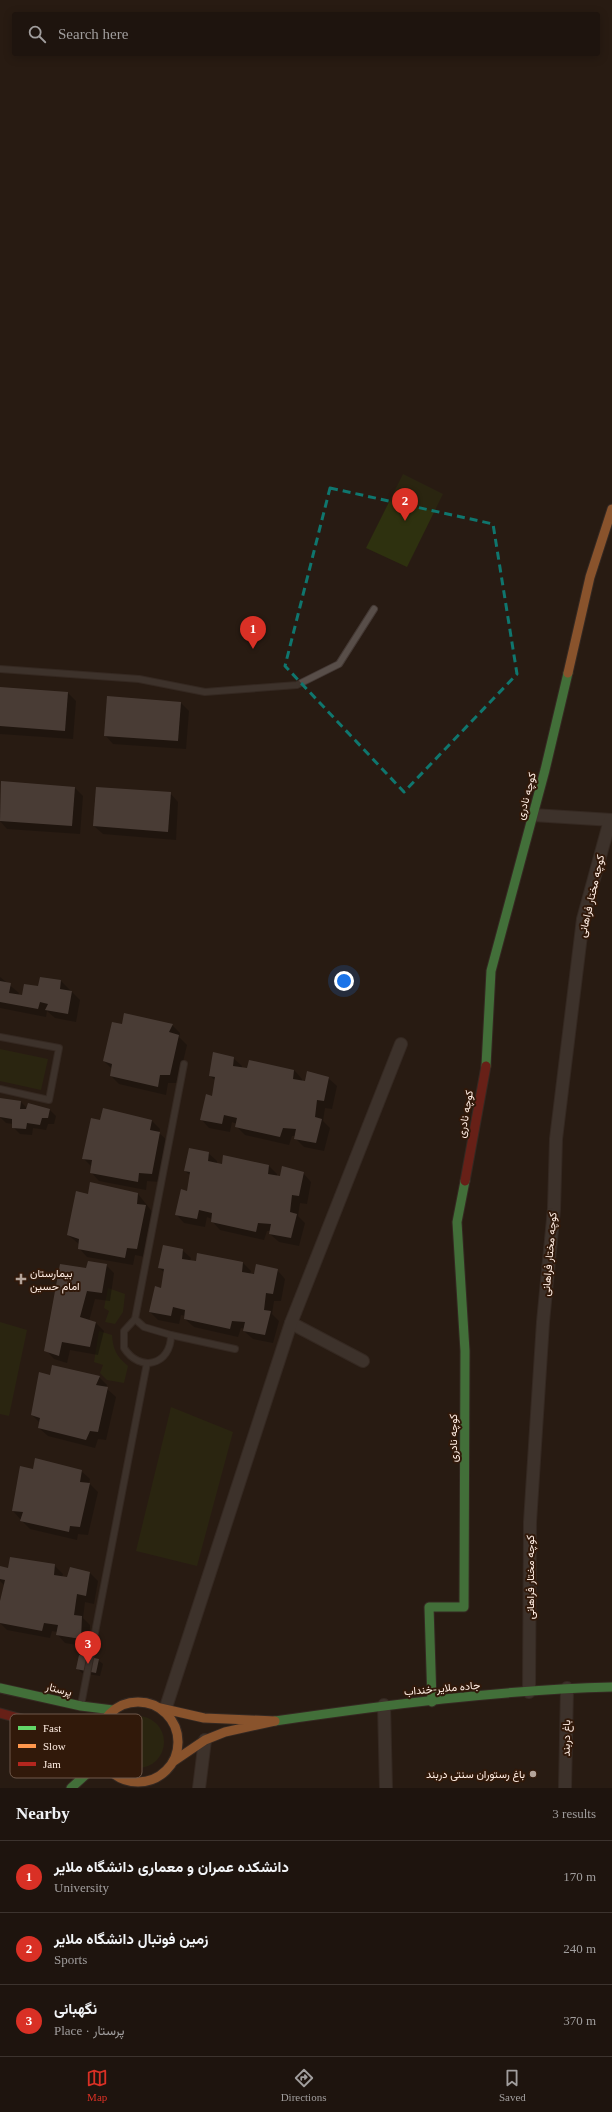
<!DOCTYPE html>
<html lang="en">
<head>
<meta charset="utf-8">
<style>
	:root { --surface:#1e140e; --page:#2b211c; --text:#f1f3f6; --muted:#a19e9e; --line:#3c332e; --accent:#d93025 }
	body { margin:0; font-family:"Times New Roman",Vazirmatn,serif; background:var(--page); color:var(--text) }
	.you { position:absolute; left:344px; top:981px; width:14px; height:14px; margin:-10px; border:3px solid #fff; border-radius:50%; background:#1a73e8; box-shadow:0 0 0 6px #1a73e833 }
	.badge { display:grid; place-items:center; width:26px; height:26px; border-radius:50%; background:var(--accent); color:#fff; font-size:13px; font-weight:700 }
	.pin { position:absolute; translate:-50% -33px; filter:drop-shadow(0 1px 2px #0008) }
	.pin::after { content:''; position:absolute; top:21px; width:14px; height:12px; background:inherit; clip-path:polygon(0 0,100% 0,50% 100%) }
	.list { margin:0; padding:0; list-style:none }
	h2 { display:flex; justify-content:space-between; align-items:center; height:52px; margin:0; padding:0 16px; font-size:17px }
	h2 small { font-size:13px; font-weight:400; color:var(--muted) }
	.list li { display:grid; grid-template-columns:26px 1fr auto; gap:12px; align-items:center; box-sizing:border-box; height:72px; padding:0 16px; border-top:1px solid var(--line) }
	.list b { display:block; font-size:15px; white-space:nowrap }
	.list p { margin:0; font-size:13px; white-space:nowrap; color:var(--muted) }
	.list em { font-size:13px; font-style:normal; color:var(--muted) }
	.icon { flex:none; width:22px; height:22px; fill:none; stroke:currentColor; stroke-width:2; stroke-linecap:round; stroke-linejoin:round }
	.map { position:relative; flex:none; width:612px; height:1788px; overflow:hidden }
	.search { position:absolute; background:var(--surface); box-shadow:0 2px 10px #0003; left:12px; right:12px; top:12px; height:44px; display:flex; align-items:center; gap:10px; box-sizing:border-box; padding:0 14px; border-radius:4px; color:var(--muted); font-size:15px }
	.sheet { height:268px; background:var(--surface) }
	nav { display:flex; justify-content:space-around; align-items:center; box-sizing:border-box; height:56px; border-top:1px solid var(--line); background:var(--surface); font-size:11px; color:var(--muted) }
	nav a { display:grid; justify-items:center; gap:2px }
	nav .on { color:var(--accent) }
	.map>svg:first-child { display:block }
	.green { fill:#2e310f }
	.shadow { fill:#0007 }
	.building { fill:#726561 }
	.lines { fill:none; stroke-linecap:round; stroke-linejoin:round }
	.lane-casing { stroke:#443934; stroke-width:8 }
	.street-casing { stroke:#443934; stroke-width:14 }
	.fast-casing { stroke:#443934; stroke-width:11 }
	.slow-casing { stroke:#443934; stroke-width:11 }
	.jam-casing { stroke:#443934; stroke-width:11 }
	.lane { stroke:#584e49; stroke-width:6 }
	.street { stroke:#584e49; stroke-width:12 }
	.fast { stroke:#63d668; stroke-width:9 }
	.slow { stroke:#ff974d; stroke-width:9 }
	.jam { stroke:#b3261e; stroke-width:9 }
	.marked { fill:none; stroke:#0f766e; stroke-width:3; stroke-dasharray:8 5; stroke-linejoin:round }
	.poi-dot { fill:#b4a49a; stroke:#31190a; stroke-width:1.5 }
	.labels { text-anchor:middle; stroke-width:4; stroke-linejoin:round; paint-order:stroke }
	.street-label { font-size:11px; fill:#ffede3; stroke:#31190a }
	.poi-label { font-size:11px; fill:#ffede3; stroke:#31190a; text-anchor:start }
	.key { fill:#31190a; stroke:#6f594b; stroke-width:1 }
	.key-label { font-size:11px; fill:#ffede3 }
</style>
</head>
<body>
<div class="map">
<svg width="612" height="1788" viewBox="0 0 612 1788">
	<rect width="100%" height="100%" fill="#281b13"/>
	<g class="green">
		<path d="M403 474 443 494 407 567 366 548Z"/>
		<path d="M0 1049 48 1059 41 1090 0 1081Z"/>
		<path d="M108 1288 125 1294 123 1312 115 1324 105 1322 109 1311 104 1308Z"/>
		<path d="M0 1322 27 1330 9 1416 0 1414Z"/>
		<path d="M99 1331 112 1335C113 1349 116 1356 128 1366L124 1383 107 1380 100 1373 103 1365 94 1362Z"/>
		<path d="M171 1407 233 1432 197 1566 136 1551Z"/>
		<circle cx="138" cy="1742" r="26"/>
	</g>
	<g class="shadow">
		<path d="M0 688 68 693 76 701 73 739 0 734Z"/>
		<path d="M181 703 189 711 186 749 113 744 105 735Z"/>
		<path d="M2 782 75 788 83 796 80 834 7 829 0 821Z"/>
		<path d="M170 793 178 802 176 840 103 834 94 826Z"/>
		<path d="M0 977 19 993 18 996H23L39 988 61 981 80 1000 76 1022 55 1018 47 1011 46 1017 0 1008Z"/>
		<path d="M122 1025H172L180 1033 179 1037 187 1045 178 1083H168L166 1095 119 1084 111 1076 112 1069 104 1061Z"/>
		<path d="M233 1058 242 1066V1069L294 1070 302 1079V1082L328 1078 337 1086 332 1109 325 1108 323 1121 330 1128 324 1151 304 1147 296 1139V1136H292L289 1145 245 1135 236 1126 237 1124 232 1122 230 1132 209 1128 201 1119 213 1097 216 1081 210 1076Z"/>
		<path d="M0 1099 21 1102 27 1108 49 1109 56 1116 54 1124H48L46 1130 33 1128 32 1135 20 1134 13 1127V1124L6 1123 0 1117Z"/>
		<path d="M101 1121H152L160 1129 159 1133 168 1141 160 1182 147 1181 146 1190 99 1181 91 1172 92 1167 84 1159Z"/>
		<path d="M208 1153 217 1161V1164L269 1166 277 1174V1177L303 1173 311 1182 307 1204 300 1203 298 1216 305 1223 299 1246 279 1242 270 1234 271 1231H267L264 1240 220 1230 212 1221V1219L207 1217 205 1227 184 1223 176 1214 188 1192 191 1176 185 1171Z"/>
		<path d="M138 1194 154 1214 145 1257 135 1255 133 1265 87 1257 79 1248V1244L68 1235Z"/>
		<path d="M182 1250 191 1258 190 1261 243 1263 251 1271 250 1274 277 1270 285 1279 281 1301H274L272 1314 279 1321 273 1343 253 1339 244 1331 245 1329 241 1328 238 1337 194 1327 185 1319 186 1316 181 1315 179 1324 158 1320 150 1312 162 1289 165 1273 159 1268Z"/>
		<path d="M106 1265 114 1273 110 1301 95 1299 89 1321 96 1323 104 1331 98 1355 70 1350 67 1363 54 1359 46 1350 87 1269Z"/>
		<path d="M50 1377H99L107 1385 106 1388 116 1397 106 1440 98 1439 95 1448 48 1436 39 1428 40 1423 32 1415Z"/>
		<path d="M34 1470 81 1471 90 1479 89 1483 98 1492 88 1535 78 1534 77 1540 30 1529 22 1521 13 1511Z"/>
		<path d="M54 1565 63 1574 62 1577 68 1579 90 1573 98 1581 94 1604 85 1602 83 1618 90 1625 89 1647 65 1643 57 1634V1632L52 1631 50 1638 7 1630 0 1623V1602L4 1585 0 1581V1567L8 1569Z"/>
		<path d="M98 1660 103 1664 100 1676 82 1673 78 1669Z"/>
	</g>
	<g class="building">
		<path d="M0 687 68 692 65 731 0 726Z"/>
		<path d="M107 696 181 702 178 741 104 736Z"/>
		<path d="M1 781 75 787 72 826 0 821Z"/>
		<path d="M96 787 171 792 168 832 93 826Z"/>
		<path d="M40 977 61 980 60 989 72 991 68 1014 45 1010 48 1004 40 1002 38 1009 0 1002V981L11 983 9 993 22 995 24 984 38 986Z"/>
		<path d="M124 1013 173 1024 169 1032 179 1035 170 1075H160L158 1087 110 1076 112 1064 103 1061 112 1022 122 1024Z"/>
		<path d="M213 1052 234 1057 233 1066 247 1068 249 1060 294 1070 293 1079 305 1081 307 1071 329 1077 324 1101 317 1100 315 1117 322 1119 316 1143 294 1139 296 1129 283 1128 280 1137 235 1127 237 1118 224 1115 222 1124 200 1120 206 1094 212 1096 215 1077 209 1076Z"/>
		<path d="M0 1098 21 1101 20 1109H26L28 1103 50 1109 48 1118H42L40 1125 27 1123 26 1129 12 1128V1119L0 1117Z"/>
		<path d="M103 1108 152 1120 150 1130 160 1132 152 1174 139 1173 138 1182 90 1173 92 1160 82 1159 91 1118 100 1120Z"/>
		<path d="M189 1148 209 1152 208 1161 222 1164 223 1155 269 1165 268 1174 280 1176 282 1166 304 1172 299 1196 292 1195 290 1212 297 1214 291 1238 269 1234 271 1224 258 1223 256 1232 211 1222 212 1213 199 1210 197 1219 175 1215 181 1189 187 1191 190 1172 184 1171Z"/>
		<path d="M90 1182 138 1193 137 1204 146 1205 137 1249 127 1248 125 1258 78 1249 79 1239 67 1235 76 1191 88 1194Z"/>
		<path d="M163 1245 183 1249 182 1259 196 1261 197 1253 243 1262 242 1272 254 1274 256 1264 278 1269 273 1294 266 1293 264 1310 271 1311 265 1335 243 1331 245 1322 232 1321 230 1329 184 1319 185 1310 173 1307 171 1316 149 1312 155 1286 161 1288 164 1269 158 1268Z"/>
		<path d="M88 1261 107 1264 102 1293 87 1291 80 1317 96 1322 90 1347 62 1342 59 1356 44 1351 60 1264 86 1268Z"/>
		<path d="M52 1365 100 1376 96 1385 108 1387 98 1432 90 1431 86 1440 38 1428 40 1418 31 1415 39 1372 50 1375Z"/>
		<path d="M35 1458 82 1470 80 1482 90 1483 80 1527 70 1526 69 1532 20 1521 23 1512 12 1511 20 1466 33 1469Z"/>
		<path d="M10 1557 55 1564 54 1575 67 1577 70 1567 90 1572 86 1596 77 1594 74 1615 82 1616 81 1639 56 1635 58 1625 44 1623 42 1631 0 1623V1601L5 1580 0 1579V1566L8 1568Z"/>
		<path d="M79 1655 99 1659 96 1673 76 1669Z"/>
	</g>
	<g class="lines">
		<defs>
			<g id="lane">
				<path d="M0 669 139 679 205 692 297 685 339 664 374 609"/>
				<path d="M0 1037 59 1048 49 1100 0 1089"/>
				<path d="M135 1319 184 1064"/>
				<path d="M135 1319 144 1327 171 1335C171 1365 140 1373 124 1348V1331Z"/>
				<path d="M171 1335 235 1349"/>
				<path d="M81 1705 147 1363"/>
			</g>
			<g id="street">
				<path d="M533 815 612 820"/>
				<path d="M291 1323 363 1361"/>
				<path d="M529 1692 530 1522 543 1322 554 1209 556 1139 583 919 610 820"/>
				<path d="M167 1704 291 1323 401 1044"/>
				<path d="M384 1705 386 1788"/>
				<path d="M199 1788 205 1740"/>
				<path d="M565 1788 567 1688"/>
			</g>
			<g id="fast">
				<path d="M486 1066 491 971 545 770 568 673"/>
				<path d="M0 1688 81 1706 113 1710"/>
				<path d="M432 1702 429 1607H464L465 1351 457 1222 465 1181"/>
				<path d="M275 1721C386 1705 499 1690 612 1687"/>
				<path d="M71 1788 102 1760"/>
			</g>
			<g id="slow">
				<path d="M568 673 590 577 612 509"/>
				<circle cx="138" cy="1742" r="40"/>
				<path d="M160 1708 204 1718 275 1721 225 1732 205 1740 174 1761"/>
			</g>
			<g id="jam">
				<path d="M465 1181 486 1066"/>
				<path d="M0 1713 62 1730 98 1747"/>
			</g>
		</defs>
		<use href="#lane" class="lane-casing"/>
		<use href="#street" class="street-casing"/>
		<use href="#fast" class="fast-casing"/>
		<use href="#slow" class="slow-casing"/>
		<use href="#jam" class="jam-casing"/>
		<use href="#lane" class="lane"/>
		<use href="#street" class="street"/>
		<use href="#fast" class="fast"/>
		<use href="#slow" class="slow"/>
		<use href="#jam" class="jam"/>
	</g>
	<path d="M0 0H612V1788H0ZM330 488 493 524 517 674 404 792 285 666Z" fill="#281b13" fill-opacity=".55" fill-rule="evenodd"/>
	<path class="marked" d="M330 488 493 524 517 674 404 792 285 666Z"/>
	<g class="poi-dot">
		<path d="M19 1273h4v4h4v4h-4v4h-4v-4h-4v-4h4z"/>
		<circle cx="533" cy="1774" r="4"/>
	</g>
	<g class="labels">
		<g class="street-label">
			<text transform="translate(526 796) rotate(-75)" y="4">کوچه نادری</text>
			<text transform="translate(591 896) rotate(-77)" y="4">کوچه مختار فراهانی</text>
			<text transform="translate(465 1114) rotate(-80)" y="4">کوچه نادری</text>
			<text transform="translate(549 1254) rotate(-85)" y="4">کوچه مختار فراهانی</text>
			<text transform="translate(453 1438) rotate(-90)" y="4">کوچه نادری</text>
			<text transform="translate(530 1577) rotate(-90)" y="4">کوچه مختار فراهانی</text>
			<text transform="translate(442 1688) rotate(-5)" y="4">جاده ملایر-خنداب</text>
			<text transform="translate(59 1689) rotate(14)" y="4">پرستار</text>
			<text transform="translate(566 1738) rotate(-89)" y="4">باغ دربند</text>
		</g>
		<g class="poi-label">
			<text x="30" y="1277">بیمارستان<tspan x="30" dy="13">امام حسین</tspan></text>
			<text x="525" y="1778" text-anchor="end">باغ رستوران سنتی دربند</text>
		</g>
	</g>
	<rect x="10" y="1714" width="132" height="64" rx="6" class="key"/>
	<rect x="18" y="1726" width="18" height="4" fill="#63d668"/>
	<rect x="18" y="1744" width="18" height="4" fill="#ff974d"/>
	<rect x="18" y="1762" width="18" height="4" fill="#b3261e"/>
	<g class="key-label">
		<text x="43" y="1732">Fast</text>
		<text x="43" y="1750">Slow</text>
		<text x="43" y="1768">Jam</text>
	</g>
</svg>
<div class="you"></div>
<div class="pin badge" style="left:253px;top:649px">1</div>
<div class="pin badge" style="left:405px;top:521px">2</div>
<div class="pin badge" style="left:88px;top:1664px">3</div>
<div class="search"><svg class="icon" aria-label="search" viewBox="0 0 24 24"><circle cx="10" cy="10" r="6"/><path d="M15 15l6 6"/></svg>Search here</div>
</div>
<section class="sheet">
<h2>Nearby<small>3 results</small></h2>
<ul class="list">
<li><span class="badge">1</span><div><b>دانشکده عمران و معماری دانشگاه ملایر</b><p>University</p></div><em>170 m</em></li>
<li><span class="badge">2</span><div><b>زمین فوتبال دانشگاه ملایر</b><p>Sports</p></div><em>240 m</em></li>
<li><span class="badge">3</span><div><b>نگهبانی</b><p>Place · پرستار</p></div><em>370 m</em></li>
</ul>
</section>
<nav>
<a class="on"><svg class="icon" aria-label="map" viewBox="0 0 24 24"><path d="M3 6l6-2 6 2 6-2v14l-6 2-6-2-6 2zM9 4v14M15 6v14"/></svg>Map</a>
<a><svg class="icon" aria-label="directions" viewBox="0 0 24 24"><path d="M12 3l9 9-9 9-9-9zM9 14v-3h6M13 9l2 2-2 2"/></svg>Directions</a>
<a><svg class="icon" aria-label="saved" viewBox="0 0 24 24"><path d="M7 4h10v16l-5-4-5 4z"/></svg>Saved</a>
</nav>
</body>
</html>
